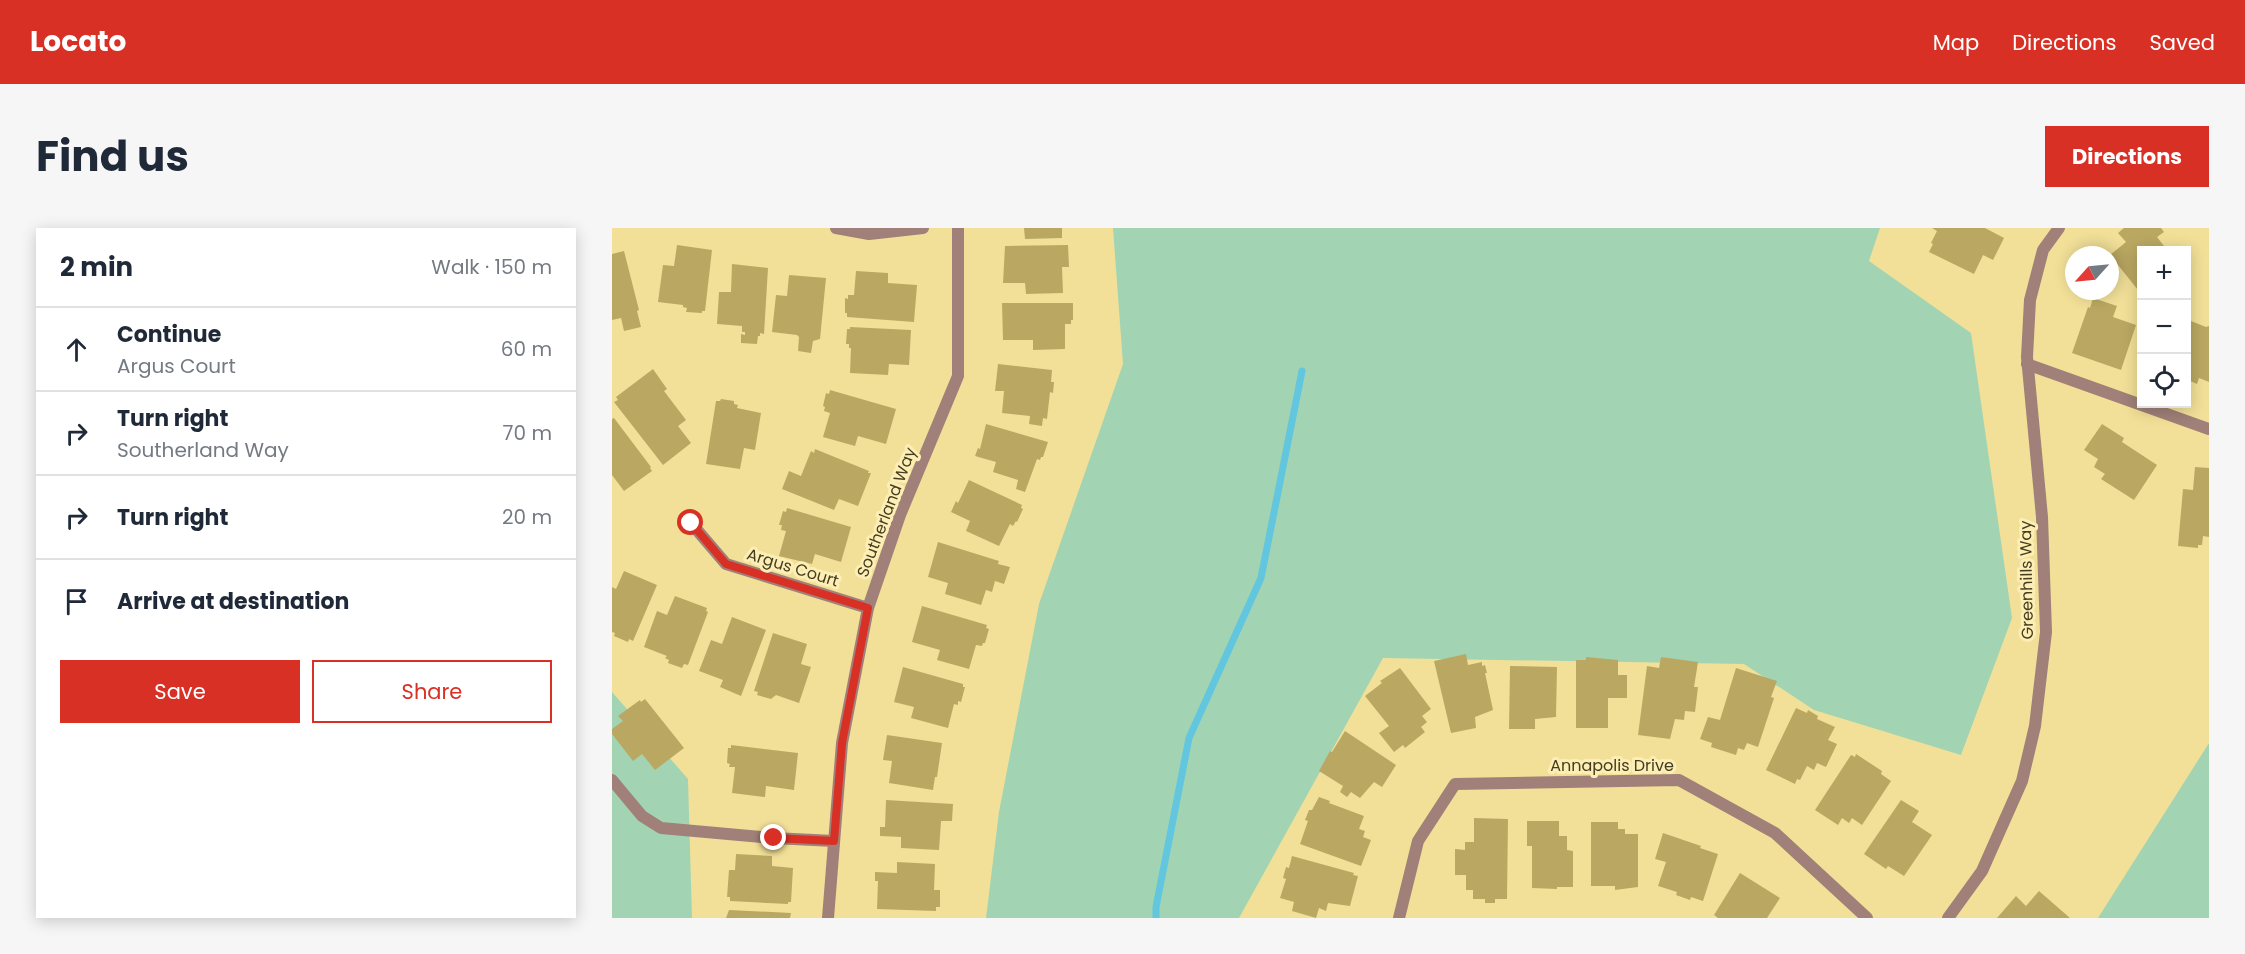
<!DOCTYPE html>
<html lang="en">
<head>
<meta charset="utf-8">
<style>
	:root { --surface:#fff; --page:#f6f6f7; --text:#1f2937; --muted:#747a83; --line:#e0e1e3; --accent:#d93025 }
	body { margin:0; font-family:Poppins,sans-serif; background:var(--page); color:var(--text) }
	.controls { position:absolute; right:18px; top:18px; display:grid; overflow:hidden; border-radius:0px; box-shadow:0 3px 15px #0003 }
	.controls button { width:54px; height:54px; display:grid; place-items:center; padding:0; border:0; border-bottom:2px solid var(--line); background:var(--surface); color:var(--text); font:30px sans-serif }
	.compass { position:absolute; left:1453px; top:18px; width:54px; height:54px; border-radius:50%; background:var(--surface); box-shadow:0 3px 15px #0003; rotate:243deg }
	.stop { position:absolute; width:18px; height:18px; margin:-14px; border:4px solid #d93025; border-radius:50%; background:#fff }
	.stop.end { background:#d93025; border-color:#fff; box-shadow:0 2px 6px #0008 }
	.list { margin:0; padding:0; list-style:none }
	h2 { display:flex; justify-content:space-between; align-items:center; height:78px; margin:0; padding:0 24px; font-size:26px }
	h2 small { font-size:20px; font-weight:400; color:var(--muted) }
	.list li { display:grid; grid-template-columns:39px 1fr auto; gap:18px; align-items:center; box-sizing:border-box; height:84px; padding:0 24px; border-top:2px solid var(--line) }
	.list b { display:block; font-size:22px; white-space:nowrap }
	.list p { margin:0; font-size:20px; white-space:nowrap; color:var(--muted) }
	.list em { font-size:20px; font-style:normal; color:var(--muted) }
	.actions { display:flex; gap:12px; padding:18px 24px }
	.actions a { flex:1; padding:14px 0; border:2px solid var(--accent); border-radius:0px; text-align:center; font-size:21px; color:var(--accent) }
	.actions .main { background:var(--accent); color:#fff }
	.icon { flex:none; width:33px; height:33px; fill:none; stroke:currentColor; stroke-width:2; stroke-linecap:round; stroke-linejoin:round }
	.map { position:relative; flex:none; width:1597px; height:690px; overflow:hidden; border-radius:0px }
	header { display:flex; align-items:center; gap:36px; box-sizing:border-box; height:84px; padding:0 30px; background:var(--accent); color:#fff }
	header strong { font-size:28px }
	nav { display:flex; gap:33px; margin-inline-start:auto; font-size:21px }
	.intro { display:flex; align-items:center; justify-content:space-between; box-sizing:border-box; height:144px; padding:0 36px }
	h1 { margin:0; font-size:42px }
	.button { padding:15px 27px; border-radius:0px; background:var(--accent); color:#fff; font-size:21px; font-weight:700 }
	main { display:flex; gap:36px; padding:0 36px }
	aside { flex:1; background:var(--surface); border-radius:0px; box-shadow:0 3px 15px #0003 }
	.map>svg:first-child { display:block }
	.green { fill:#a2d4b3 }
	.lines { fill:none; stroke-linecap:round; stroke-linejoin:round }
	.stream { stroke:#61c6de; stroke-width:7 }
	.building { fill:#baa862 }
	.service { stroke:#a08078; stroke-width:12 }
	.minor { stroke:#a08078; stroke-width:12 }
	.route { stroke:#d93025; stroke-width:8 }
	.labels { text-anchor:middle; stroke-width:6; stroke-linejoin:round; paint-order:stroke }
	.street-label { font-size:16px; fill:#443d1f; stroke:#fceeb4 }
</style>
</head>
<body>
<header>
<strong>Locato</strong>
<nav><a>Map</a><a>Directions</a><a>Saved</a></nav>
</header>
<div class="intro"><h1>Find us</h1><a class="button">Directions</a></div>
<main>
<aside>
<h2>2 min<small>Walk · 150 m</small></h2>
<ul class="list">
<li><svg class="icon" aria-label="ahead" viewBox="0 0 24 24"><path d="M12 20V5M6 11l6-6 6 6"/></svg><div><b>Continue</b><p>Argus Court</p></div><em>60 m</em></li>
<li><svg class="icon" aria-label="right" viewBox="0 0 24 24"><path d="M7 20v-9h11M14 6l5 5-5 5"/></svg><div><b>Turn right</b><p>Southerland Way</p></div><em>70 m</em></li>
<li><svg class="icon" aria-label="right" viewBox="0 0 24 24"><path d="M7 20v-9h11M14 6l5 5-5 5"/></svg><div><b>Turn right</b></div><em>20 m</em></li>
<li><svg class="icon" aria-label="arrive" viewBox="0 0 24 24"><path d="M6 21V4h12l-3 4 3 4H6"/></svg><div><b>Arrive at destination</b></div></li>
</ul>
<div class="actions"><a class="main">Save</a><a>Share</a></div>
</aside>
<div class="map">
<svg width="1597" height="690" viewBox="0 0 1597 690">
	<rect width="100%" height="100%" fill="#f2e098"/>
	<g class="green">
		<path d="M501 0H1268L1257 33 1359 105 1400 390 1349 527 1202 482 1132 436 771 430 627 690H374L387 584 427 376 511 136Z"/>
		<path d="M0 464 76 551 80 690H0Z"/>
		<path d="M1597 515V690H1486Z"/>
	</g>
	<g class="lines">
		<path class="stream" d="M544 690V679L577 510 649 350 690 143"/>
	</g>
	<g class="building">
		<path d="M412 0H450V10L413 11Z"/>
		<path d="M1320 0H1373L1392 10 1381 32 1371 27 1362 46 1317 24 1321 16 1319 15 1325 3Z"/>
		<path d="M1512 0H1549L1552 4 1545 9 1555 22H1530V67L1498 27 1514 14 1506 5Z"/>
		<path d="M65 17 100 22 93 83H90V85L74 84 75 80 71 79V77L46 74 51 37 62 38Z"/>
		<path d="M456 17 457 39H450L451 65 414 66 413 55H391L393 18Z"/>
		<path d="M12 23 27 82 25 83 29 99 12 103 9 90 0 92V26Z"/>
		<path d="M120 36 156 40 152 106 148 105V108H146L145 116 129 115V106L133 107V104H130V98L105 96 107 64H119Z"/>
		<path d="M244 43 276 45V55L305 57 302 94 235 89V85H233V70L236 71V67H242Z"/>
		<path d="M177 47 214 50 208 111 201 113 199 125 186 123 187 109 185 107 160 104 164 67 175 68Z"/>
		<path d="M1481 70 1505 78 1501 89 1524 97 1509 142 1460 125 1476 79 1478 80Z"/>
		<path d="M390 75H461V92H459V96H453V121L421 122V112H391Z"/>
		<path d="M1574 91 1594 99 1597 98V154L1587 150 1585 156 1578 153 1575 163Z"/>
		<path d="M238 99 299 102 297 137 277 136 276 147 238 145 239 120H237V116H234L235 101H238Z"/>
		<path d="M386 136 440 142 439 154H442L441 165 438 164 435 191 431 190 430 198 417 196 418 188 390 185 392 163H383Z"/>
		<path d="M41 141 55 161 52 163 74 192 66 198 79 215 51 237 2 174 6 172 4 169Z"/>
		<path d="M218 162 284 181 274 216 246 208 243 218 211 209 218 185 212 183 213 179 211 178 214 165 217 166Z"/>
		<path d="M109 171 122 173V176L126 177 125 180 149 185 143 222 132 220 128 241 94 236 104 173H108Z"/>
		<path d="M2 190 39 239 38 240 40 243 12 263 0 247V191Z"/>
		<path d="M374 196 436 214 431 229H429L428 232 425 231 413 264 404 261 406 252 381 244 384 234 363 228 366 220 368 221Z"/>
		<path d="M1490 196 1512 210 1510 214 1545 237 1522 272 1489 251 1493 246 1482 239 1486 231 1472 222Z"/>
		<path d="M203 221 257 243 256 245H259L246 278 227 271 222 282 170 261 177 243 189 248 199 223 202 225Z"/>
		<path d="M1583 239 1597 240V309L1591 308 1590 317H1586V320L1566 318 1571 261 1581 262Z"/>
		<path d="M357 252 410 277 409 280 411 281 405 294 404 293 401 298 398 296 387 318 354 303 358 293 339 284 344 273 346 275Z"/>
		<path d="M175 280 239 299 229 334 203 326 200 336 167 328 174 303 169 302 170 297H167L171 283 174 284Z"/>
		<path d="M326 314 387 333 386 336 398 339 392 356 383 353 380 364 374 362 369 377 333 366 336 355 316 349Z"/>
		<path d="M12 343 45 357 21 413 17 411 16 414 2 408 3 405 0 404V359L4 361Z"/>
		<path d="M63 368 95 380 94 383 96 384 76 437 72 436 70 440 56 435 57 432 53 430 55 428 32 419 45 383 55 387Z"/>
		<path d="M310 378 375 397 374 400 377 401 373 415H371L370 418 364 417 357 441 325 432 328 422 300 414Z"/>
		<path d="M120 389 154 402 129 468 108 459 111 452 87 443 99 412 110 416Z"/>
		<path d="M161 405 195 416 189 436 199 439 187 475 164 467 159 471 145 467 146 464 142 463Z"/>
		<path d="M854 426 856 437 870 434V438L873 437 875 445H873L881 482 863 489 864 500 839 505 822 433Z"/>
		<path d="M974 429 1006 432V447H1015V470H996V500H964V432H974Z"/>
		<path d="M1049 429 1086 434 1082 459H1086L1083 484 1073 483 1072 492 1063 491 1058 511 1026 507 1035 438 1047 440Z"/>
		<path d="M898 438 945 439 944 489 923 491V501H897Z"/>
		<path d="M291 439 351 456V459H353L349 474 346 473V477L342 476 336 500 299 490 302 479 282 474Z"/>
		<path d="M788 440 819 481 810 488 815 494 809 499 813 504 793 520 791 517 782 524 767 505 777 498 753 468 770 455 768 453Z"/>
		<path d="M1124 440 1165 453 1159 469 1162 470 1146 519 1135 515 1132 522 1126 520 1124 527 1099 519 1100 515 1088 511 1096 489 1108 492Z"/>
		<path d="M33 471 72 520 43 542 30 526 21 533 0 506V501L11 493 6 488 28 472 29 474Z"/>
		<path d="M1184 480 1195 485 1196 482 1206 488 1205 491 1223 499 1216 512 1225 516 1214 539 1205 535 1202 542 1195 538 1188 552 1185 551 1183 556 1154 542Z"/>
		<path d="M733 503 784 537 770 559 762 554 748 570 739 564 735 569 728 564 731 558 707 543 718 523 720 524Z"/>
		<path d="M275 507 330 515 325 549H323L321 562 277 555 280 533 271 532Z"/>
		<path d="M119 517 186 525 182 562 154 558 153 569 120 565 123 539H117L118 536 115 535 116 520H119Z"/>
		<path d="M1244 526 1270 543 1269 546 1279 553 1250 597 1240 590 1237 595 1230 590 1226 597 1203 582 1239 527 1243 529Z"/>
		<path d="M707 569 718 573 717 575 752 588 747 601 753 603 751 609 759 612 749 638 688 616 696 593 693 592 697 582H700Z"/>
		<path d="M274 572 341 576 340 593H329L327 622 289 620V609L268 608V599H273Z"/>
		<path d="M1289 572 1307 583 1300 594 1320 607 1292 648 1276 638 1274 641 1252 626Z"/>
		<path d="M862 590 896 591 895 671H883V675H873V671H861V662H854V647H843V621L853 622V614H862Z"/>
		<path d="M915 593H947V608H955V622L961 623V659H945V661L920 660V618H915Z"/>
		<path d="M979 594H1006V601H1013V606H1026V659L1003 662V658H979Z"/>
		<path d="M1051 605 1089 618 1088 620 1106 626 1091 673 1079 669 1078 672 1064 667 1065 664 1046 658 1054 634 1043 631Z"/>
		<path d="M124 626 160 628V638L181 640 179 674H176V676L118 673V669H115L117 642H123Z"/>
		<path d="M680 628 742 645 741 647 746 648 738 678 716 675 714 683 707 680 704 690 680 683 682 674 668 670 674 651 671 650 674 639 677 640Z"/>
		<path d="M285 634 323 636 322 662H328V679H324V683L265 681 266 653H263V644L285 645Z"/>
		<path d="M1128 645 1168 670 1155 690H1106L1102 687Z"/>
		<path d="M1427 663 1458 690H1385L1404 668 1414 678Z"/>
		<path d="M117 682 179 685 178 690H114Z"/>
	</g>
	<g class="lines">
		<path class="service" d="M1415 136 1597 201"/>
		<g class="minor">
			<path d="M224 0 257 6 311 0"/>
			<path d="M79 295 114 336 256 380"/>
			<path d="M0 552 30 588 49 600 161 610 222 613"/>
			<path d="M216 690 230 515 256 380 288 287 346 148V0"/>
			<path d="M787 690 806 613 843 556 1067 552 1163 605 1255 690"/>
			<path d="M1336 690 1370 643 1410 553 1423 498 1434 404 1430 289 1415 129 1418 72 1431 22 1447 0"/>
		</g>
	</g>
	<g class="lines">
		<path class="route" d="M79 295 114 336 256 380 230 515 222 613 162 610"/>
	</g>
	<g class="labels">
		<g class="street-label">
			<text transform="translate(274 284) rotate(-69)" y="6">Southerland Way</text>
			<text transform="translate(181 339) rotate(17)" y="6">Argus Court</text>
			<text transform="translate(1414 352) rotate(-91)" y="6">Greenhills Way</text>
			<text x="1000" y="543">Annapolis Drive</text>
		</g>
	</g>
</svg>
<div class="controls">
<button>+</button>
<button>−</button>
<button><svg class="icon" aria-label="locate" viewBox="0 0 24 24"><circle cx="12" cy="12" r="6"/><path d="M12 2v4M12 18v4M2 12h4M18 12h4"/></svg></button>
</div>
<svg class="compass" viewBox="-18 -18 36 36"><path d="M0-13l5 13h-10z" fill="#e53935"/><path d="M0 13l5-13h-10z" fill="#747a83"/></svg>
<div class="stop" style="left:79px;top:295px"></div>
<div class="stop end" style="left:162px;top:610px"></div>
</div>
</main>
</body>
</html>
